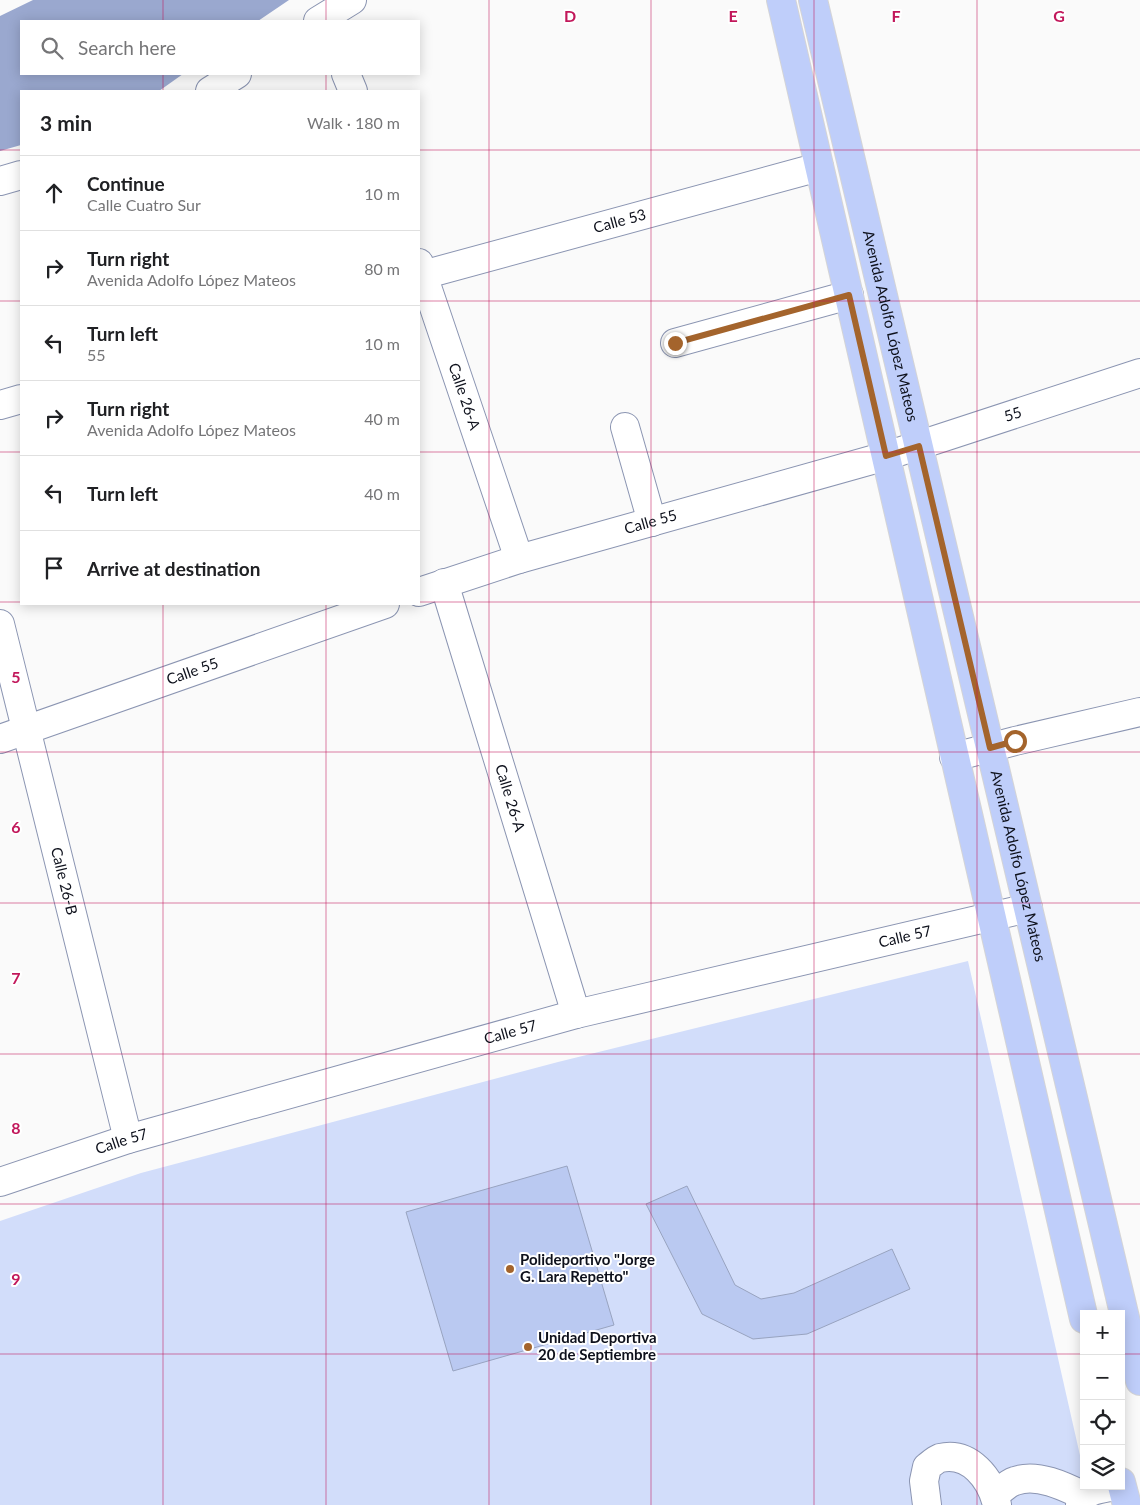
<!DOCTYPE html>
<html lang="en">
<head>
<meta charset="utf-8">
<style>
	:root { --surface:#fff; --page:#f6f6f6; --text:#202124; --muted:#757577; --line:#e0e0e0 }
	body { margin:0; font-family:Lato,sans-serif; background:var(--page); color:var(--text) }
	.controls { position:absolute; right:15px; bottom:15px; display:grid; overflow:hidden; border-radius:0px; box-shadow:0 2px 12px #0003 }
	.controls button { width:45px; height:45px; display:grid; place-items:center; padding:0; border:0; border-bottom:1px solid var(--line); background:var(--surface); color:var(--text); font:25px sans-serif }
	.stop { position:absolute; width:15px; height:15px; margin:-11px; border:4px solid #a4642c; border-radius:50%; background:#fff }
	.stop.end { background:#a4642c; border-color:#fff; box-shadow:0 1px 5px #0008 }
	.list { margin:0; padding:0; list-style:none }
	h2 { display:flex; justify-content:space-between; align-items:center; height:65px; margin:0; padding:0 20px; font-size:21px }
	h2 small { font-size:16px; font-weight:400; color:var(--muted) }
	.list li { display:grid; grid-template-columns:32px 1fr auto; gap:15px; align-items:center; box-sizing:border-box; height:75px; padding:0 20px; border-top:1px solid var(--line) }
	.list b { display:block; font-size:19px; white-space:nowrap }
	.list p { margin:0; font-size:16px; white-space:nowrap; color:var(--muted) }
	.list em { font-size:16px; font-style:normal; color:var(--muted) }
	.icon { flex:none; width:28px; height:28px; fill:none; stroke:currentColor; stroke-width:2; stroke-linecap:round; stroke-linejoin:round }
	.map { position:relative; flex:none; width:1140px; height:1505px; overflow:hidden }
	.search { position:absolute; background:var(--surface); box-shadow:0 2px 12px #0003; left:20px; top:20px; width:400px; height:55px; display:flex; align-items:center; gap:12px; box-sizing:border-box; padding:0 18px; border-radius:0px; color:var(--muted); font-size:19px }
	.panel { position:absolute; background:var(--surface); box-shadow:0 2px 12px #0003; left:20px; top:90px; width:400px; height:515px; border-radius:0px }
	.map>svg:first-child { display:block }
	.green { fill:#d2ddfa }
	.water { fill:#9aa8cf }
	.building { fill:#bac9f1; stroke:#98a3bf }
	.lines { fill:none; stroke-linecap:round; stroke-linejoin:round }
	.minor-casing { stroke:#8b95b2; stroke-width:30 }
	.major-casing { stroke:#d4d4d6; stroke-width:30 }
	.minor { stroke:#fff; stroke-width:28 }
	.major { stroke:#bfcefa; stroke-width:28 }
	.route { stroke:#a4642c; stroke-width:6 }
	.grid { fill:none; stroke:#c2185b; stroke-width:1; stroke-opacity:0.55 }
	.poi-dot { fill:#a4642c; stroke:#fff; stroke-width:2 }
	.labels { text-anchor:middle; stroke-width:4; stroke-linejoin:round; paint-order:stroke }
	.street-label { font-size:15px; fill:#0e111c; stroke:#fff }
	.poi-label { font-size:15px; font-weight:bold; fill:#0e111c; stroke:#fff; text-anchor:start }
	.grid-label { font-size:16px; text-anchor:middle; font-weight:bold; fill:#c2185b; stroke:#fff; stroke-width:4; stroke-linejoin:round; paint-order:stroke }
</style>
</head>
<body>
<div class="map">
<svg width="1140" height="1505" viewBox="0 0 1140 1505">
	<rect width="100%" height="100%" fill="#fafafa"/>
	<path class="green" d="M968 961 1084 1473V1486L1091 1505H0V1221L141 1173 558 1062Z"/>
	<path class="water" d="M33 0H289L258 21H21V74H183L159 91H21V145L0 151V16Z"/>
	<g class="building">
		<path d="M567 1166 614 1325 453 1371 406 1212Z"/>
		<path d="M687 1186 735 1285 761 1299 794 1293 892 1249 910 1289 807 1334 753 1339 702 1314 646 1204Z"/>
	</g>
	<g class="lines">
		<defs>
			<g id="minor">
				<path d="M318 21 352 0"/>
				<path d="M346 74 353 91"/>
				<path d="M210 91 237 74"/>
				<path d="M0 181 21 175"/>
				<path id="s1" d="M419 263 519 559"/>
				<path id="s2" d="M419 276 819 167"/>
				<path d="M675 343 849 295"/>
				<path d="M0 405 21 399"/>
				<path d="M625 427 652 522"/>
				<path id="s3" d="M444 583 576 1014"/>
				<path id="s4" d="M419 592 519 559 886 456 1140 373"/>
				<path id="s5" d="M0 624 128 1139"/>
				<path id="s6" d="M0 739 385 604"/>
				<path d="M954 757 1015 741 1140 712"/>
				<path id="s7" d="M0 1182 128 1139 576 1014 1028 908"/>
				<path d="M995 1495C1001 1490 1008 1483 1015 1481 1037 1473 1064 1486 1084 1496"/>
				<path d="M927 1505 924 1481 927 1467C931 1464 935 1460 940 1458 970 1451 991 1479 997 1505"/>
				<path d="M1080 1505C1083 1489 1102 1489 1115 1486"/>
			</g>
			<g id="major">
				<path d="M781 0 1084 1319"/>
				<path id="s8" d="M813 0 1140 1381"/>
				<path d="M1121 1482 1127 1505"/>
			</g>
		</defs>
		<use href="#minor" class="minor-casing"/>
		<use href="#major" class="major-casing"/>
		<use href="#minor" class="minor"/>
		<use href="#major" class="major"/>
	</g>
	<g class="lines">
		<path class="route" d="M675 343 849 295 886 456 919 446 990 748 1015 741"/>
	</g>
	<path class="grid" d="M163 0V21M326 0V21M489 0V1505M651 0V1505M814 0V1505M977 0V1505M163 74V91M326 74V91M0 150H21M419 150H1140M0 301H21M419 301H1140M0 452H21M419 452H1140M0 602H21M419 602H1140M163 604V1505M326 604V1505M0 752H1140M0 903H1140M0 1054H1140M0 1204H1140M0 1354H1084M1121 1354H1140"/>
	<g class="poi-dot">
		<circle cx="510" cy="1269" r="5"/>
		<circle cx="528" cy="1347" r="5"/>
	</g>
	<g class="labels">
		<g class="street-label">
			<text dy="5" stroke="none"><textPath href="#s2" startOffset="208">Calle 53</textPath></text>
			<text dy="5" stroke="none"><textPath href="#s8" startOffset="335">Avenida Adolfo López Mateos</textPath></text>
			<text dy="5" stroke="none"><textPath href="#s1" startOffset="141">Calle 26-A</textPath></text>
			<text dy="5" stroke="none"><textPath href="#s4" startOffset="620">55</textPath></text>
			<text dy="5" stroke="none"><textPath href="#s4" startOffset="242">Calle 55</textPath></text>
			<text dy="5" stroke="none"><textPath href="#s6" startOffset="204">Calle 55</textPath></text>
			<text dy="5" stroke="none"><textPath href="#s3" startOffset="225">Calle 26-A</textPath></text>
			<text dy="5" stroke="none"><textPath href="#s8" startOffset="890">Avenida Adolfo López Mateos</textPath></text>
			<text dy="5" stroke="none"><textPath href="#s5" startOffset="265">Calle 26-B</textPath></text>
			<text dy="5" stroke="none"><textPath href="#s7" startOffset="938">Calle 57</textPath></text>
			<text dy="5" stroke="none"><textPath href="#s7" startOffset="532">Calle 57</textPath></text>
			<text dy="5" stroke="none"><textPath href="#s7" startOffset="128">Calle 57</textPath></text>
		</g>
		<g class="poi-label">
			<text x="520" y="1265">Polideportivo "Jorge<tspan x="520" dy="17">G. Lara Repetto"</tspan></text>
			<text x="538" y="1343">Unidad Deportiva<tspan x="538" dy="17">20 de Septiembre</tspan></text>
		</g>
	</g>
	<g class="grid-label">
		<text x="570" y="22">D</text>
		<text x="733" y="22">E</text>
		<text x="896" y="22">F</text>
		<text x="1059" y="22">G</text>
		<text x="16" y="683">5</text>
		<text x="16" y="833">6</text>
		<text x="16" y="984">7</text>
		<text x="16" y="1134">8</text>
		<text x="16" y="1285">9</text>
	</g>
</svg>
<div class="controls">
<button>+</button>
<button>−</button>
<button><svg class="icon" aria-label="locate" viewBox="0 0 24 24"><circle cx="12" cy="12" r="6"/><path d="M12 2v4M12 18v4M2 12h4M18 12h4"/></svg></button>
<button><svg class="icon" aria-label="layers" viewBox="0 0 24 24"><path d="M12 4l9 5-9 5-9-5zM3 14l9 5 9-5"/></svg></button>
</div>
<div class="stop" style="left:1015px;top:741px"></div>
<div class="stop end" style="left:675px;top:343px"></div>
<div class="search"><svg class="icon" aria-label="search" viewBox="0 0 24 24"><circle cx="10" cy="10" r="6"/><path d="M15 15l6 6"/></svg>Search here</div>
<section class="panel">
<h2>3 min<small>Walk · 180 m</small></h2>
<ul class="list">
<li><svg class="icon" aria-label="ahead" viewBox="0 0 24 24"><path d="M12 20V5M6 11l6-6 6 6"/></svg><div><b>Continue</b><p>Calle Cuatro Sur</p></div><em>10 m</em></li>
<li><svg class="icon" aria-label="right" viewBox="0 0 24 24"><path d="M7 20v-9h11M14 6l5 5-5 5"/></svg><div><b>Turn right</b><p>Avenida Adolfo López Mateos</p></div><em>80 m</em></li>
<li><svg class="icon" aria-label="left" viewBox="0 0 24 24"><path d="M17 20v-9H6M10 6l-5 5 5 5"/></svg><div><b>Turn left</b><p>55</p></div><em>10 m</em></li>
<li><svg class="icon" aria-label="right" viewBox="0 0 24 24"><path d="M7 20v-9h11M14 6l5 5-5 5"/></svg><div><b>Turn right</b><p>Avenida Adolfo López Mateos</p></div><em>40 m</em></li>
<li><svg class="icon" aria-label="left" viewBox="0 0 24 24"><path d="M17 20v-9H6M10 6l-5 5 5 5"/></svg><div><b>Turn left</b></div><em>40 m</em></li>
<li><svg class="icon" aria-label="arrive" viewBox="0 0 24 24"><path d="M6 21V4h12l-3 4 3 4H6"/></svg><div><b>Arrive at destination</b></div></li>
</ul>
</section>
</div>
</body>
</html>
